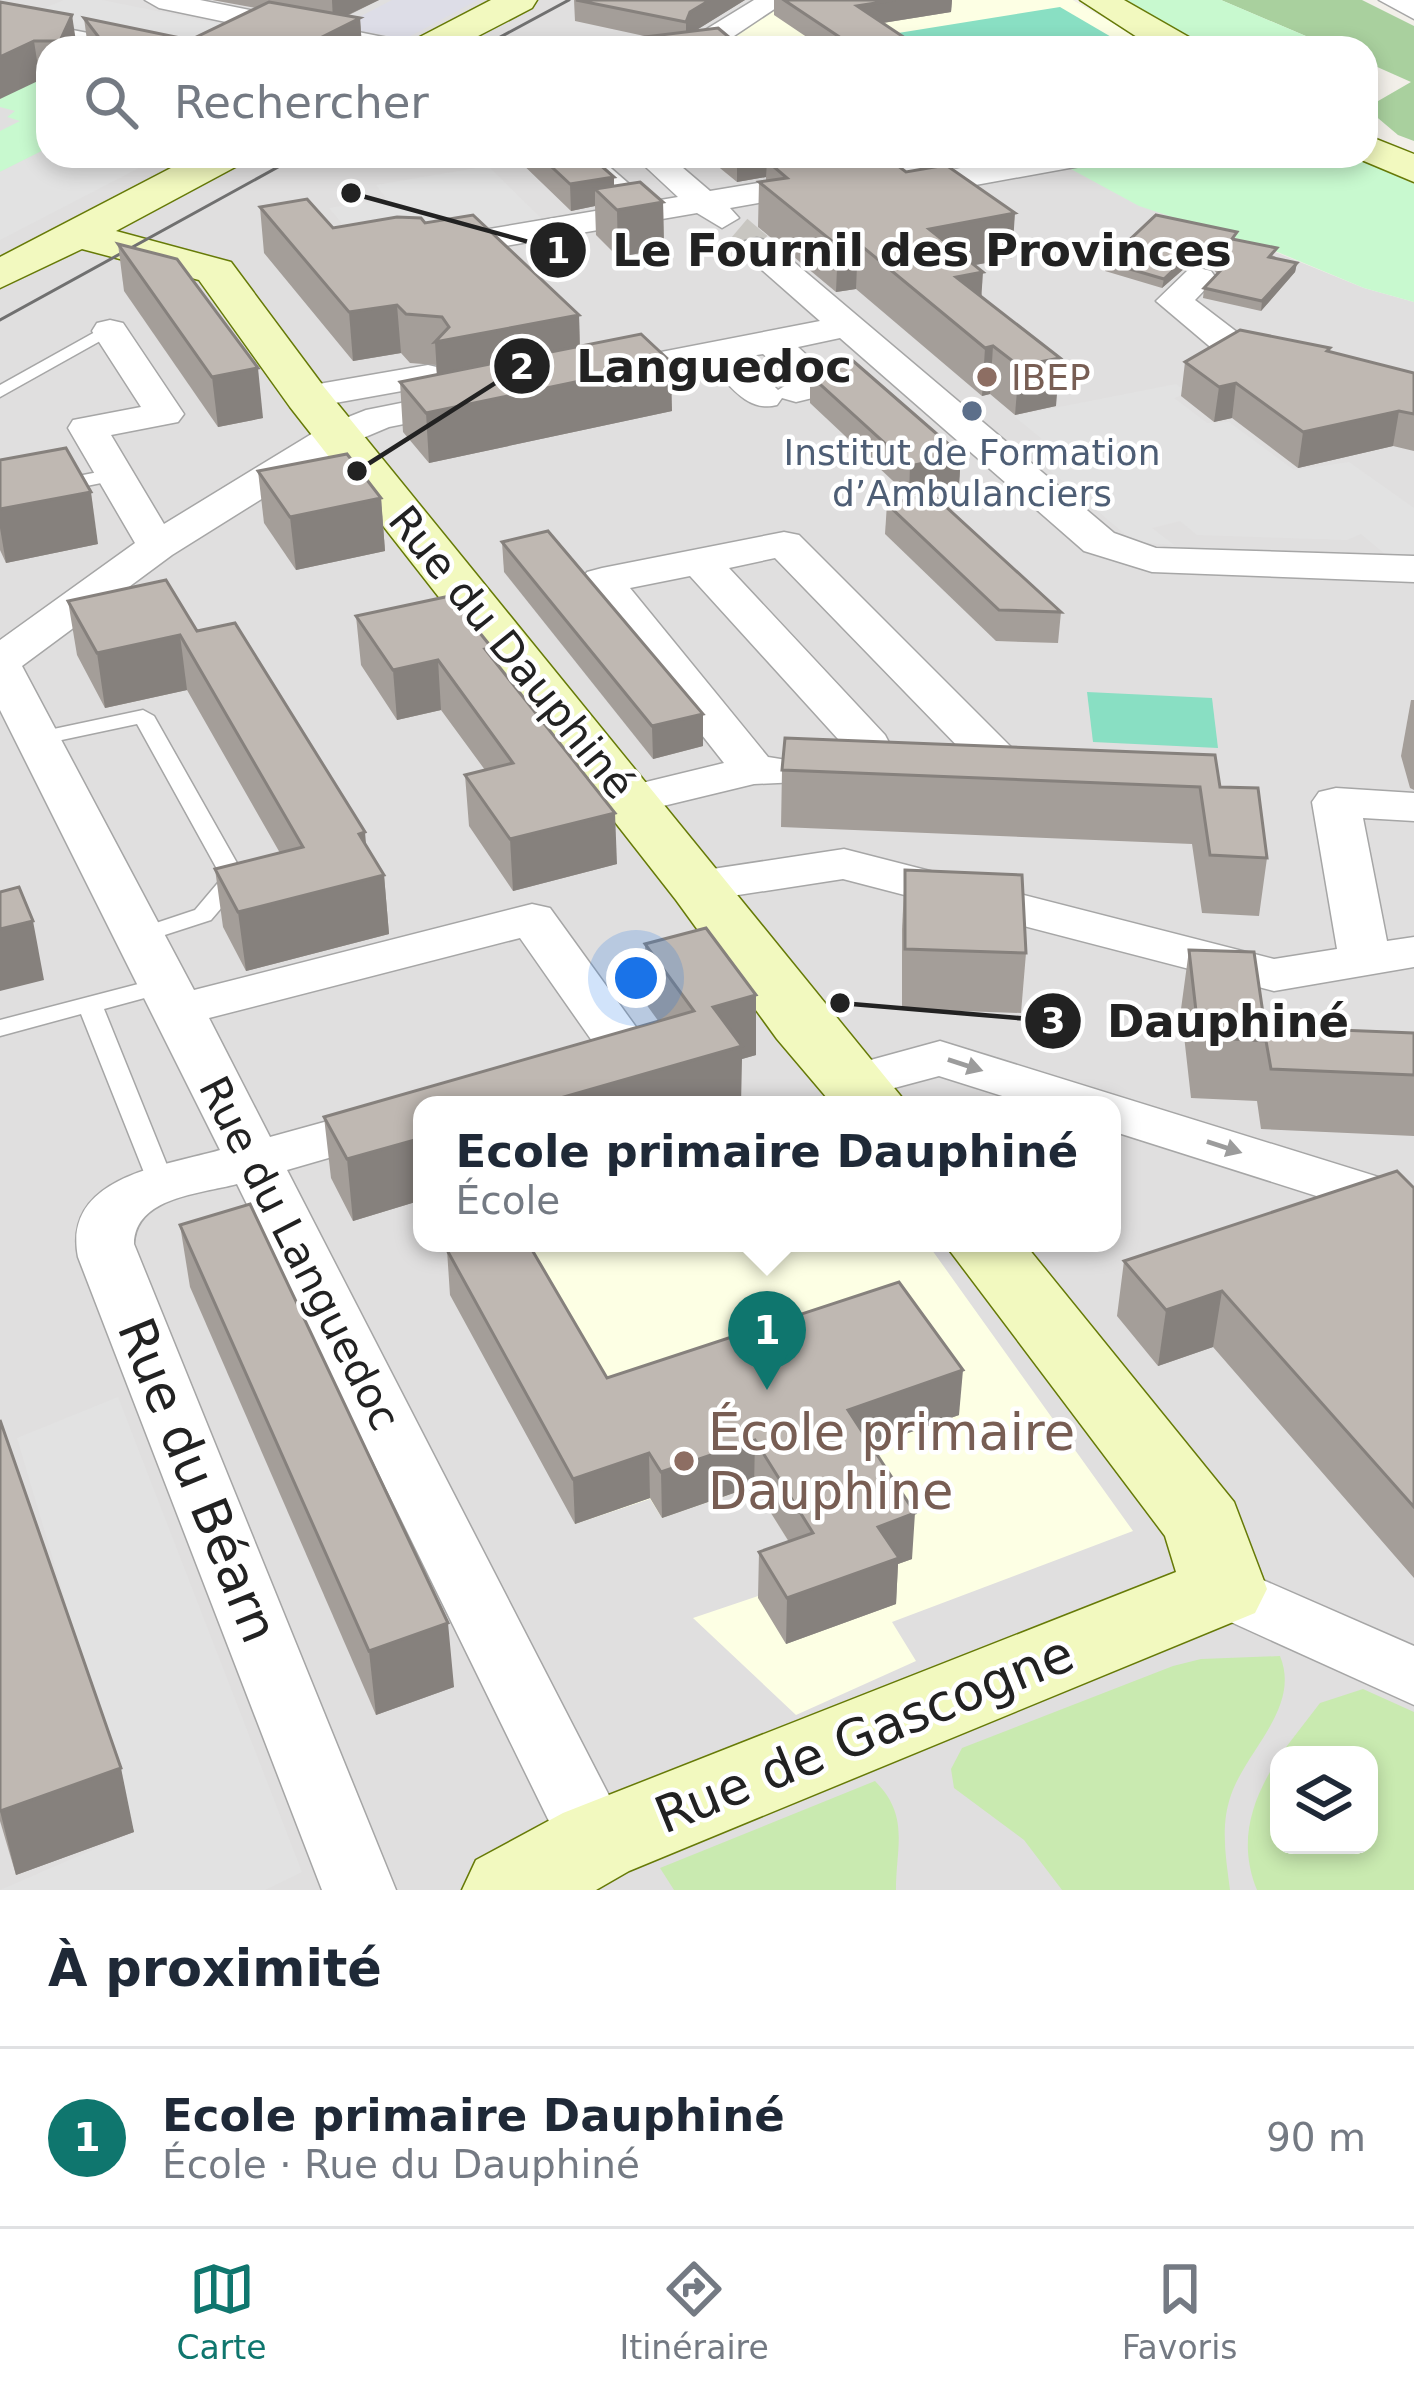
<!DOCTYPE html>
<html lang="fr">
<head>
<meta charset="utf-8">
<style>
	:root { --surface:#fff; --page:#f2f2f3; --text:#1f2937; --muted:#747a83; --line:#e0e1e3; --accent:#0f766e }
	body { margin:0; font-family:"DejaVu Sans",sans-serif; background:var(--page); color:var(--text) }
	.controls { position:absolute; right:36px; bottom:36px; display:grid; overflow:hidden; border-radius:24px; box-shadow:0 6px 18px #0003 }
	.controls button { width:108px; height:108px; display:grid; place-items:center; padding:0; border:0; border-bottom:3px solid var(--line); background:var(--surface); color:var(--text); font:60px sans-serif }
	.you { position:absolute; left:636px; top:978px; width:42px; height:42px; margin:-30px; border:9px solid #fff; border-radius:50%; background:#1a73e8; box-shadow:0 0 0 18px #1a73e833 }
	.badge { display:grid; place-items:center; width:78px; height:78px; border-radius:50%; background:var(--accent); color:#fff; font-size:39px; font-weight:700 }
	.pin { position:absolute; translate:-50% -99px; filter:drop-shadow(0 3px 6px #0008) }
	.pin::after { content:''; position:absolute; top:63px; width:42px; height:36px; background:inherit; clip-path:polygon(0 0,100% 0,50% 100%) }
	.popup { position:absolute; left:413px; top:1096px; width:708px; height:156px; box-sizing:border-box; display:grid; place-content:center; border-radius:24px; background:var(--surface); filter:drop-shadow(0 3px 9px #0005); font-size:39px; white-space:nowrap; color:var(--muted) }
	.popup b { font-size:45px; color:var(--text) }
	.popup::after { content:''; position:absolute; left:50%; top:100%; margin-left:-24px; border:24px solid transparent; border-top-color:var(--surface) }
	.list { margin:0; padding:0; list-style:none }
	h2 { display:flex; justify-content:space-between; align-items:center; height:156px; margin:0; padding:0 48px; font-size:51px }
	h2 small { font-size:39px; font-weight:400; color:var(--muted) }
	.list li { display:grid; grid-template-columns:78px 1fr auto; gap:36px; align-items:center; box-sizing:border-box; height:180px; padding:0 48px; border-top:3px solid var(--line) }
	.list b { display:block; font-size:45px; white-space:nowrap }
	.list p { margin:0; font-size:39px; white-space:nowrap; color:var(--muted) }
	.list em { font-size:39px; font-style:normal; color:var(--muted) }
	.icon { flex:none; width:66px; height:66px; fill:none; stroke:currentColor; stroke-width:2; stroke-linecap:round; stroke-linejoin:round }
	.map { position:relative; flex:none; width:1414px; height:1890px; overflow:hidden }
	.search { position:absolute; background:var(--surface); box-shadow:0 6px 18px #0003; left:36px; right:36px; top:36px; height:132px; display:flex; align-items:center; gap:30px; box-sizing:border-box; padding:0 42px; border-radius:36px; color:var(--muted); font-size:45px }
	.sheet { height:336px; background:var(--surface) }
	nav { display:flex; justify-content:space-around; align-items:center; box-sizing:border-box; height:168px; border-top:3px solid var(--line); background:var(--surface); font-size:33px; color:var(--muted) }
	nav a { display:grid; justify-items:center; gap:6px }
	nav .on { color:var(--accent) }
	.map>svg:first-child { display:block }
	.residential { fill:#e0dfdf; fill-rule:evenodd }
	.education { fill:#fdffe4 }
	.grass { fill:#c9eab0 }
	.forest { fill:#a9d09e }
	.park { fill:#c8f9cf }
	.pitch { fill:#89dfc3 }
	.parking { fill:#e2e2e2 }
	.plaza { fill:#dddde7 }
	.lines { fill:none; stroke-linecap:round; stroke-linejoin:round }
	.street-tunnel { stroke:#c8c6c1; stroke-width:32; stroke-dasharray:32 15; stroke-linecap:butt }
	.lane-casing { stroke:#a6a6a6; stroke-width:3 }
	.street-casing { stroke:#a6a6a6; stroke-width:3 }
	.secondary-casing { stroke:#667a07; stroke-width:3 }
	.lane { fill:#fff; fill-rule:evenodd }
	.street { fill:#fff; fill-rule:evenodd }
	.secondary { fill:#f2f9bf; fill-rule:evenodd }
	.tram { stroke:#707070; stroke-width:3 }
	.wall { fill:#a49e99 }
	.shaded-wall { fill:#86817d }
	.building { fill:#bfb8b2; stroke:#86817d; stroke-width:3 }
	.oneway { fill:#9c9c9c }
	.education-dot { fill:#8d6e63; stroke:#fff; stroke-width:4.5 }
	.service-dot { fill:#5c6f8a; stroke:#fff; stroke-width:4.5 }
	.labels { text-anchor:middle; stroke-width:9; stroke-linejoin:round; paint-order:stroke }
	.far-education-label { font-size:36px; fill:#785e54; stroke:#fff; text-anchor:start }
	.far-service-label { font-size:36px; fill:#4e5e75; stroke:#fff }
	.street-label { font-size:42px; fill:#222; stroke:#fff }
	.near-education-label { font-size:51px; fill:#785e54; stroke:#fff; text-anchor:start }
	.near-street-label { font-size:51px; fill:#222; stroke:#fff }
	.leader { fill:none; stroke:#222; stroke-width:4.5 }
	.callout-dot { fill:#222; stroke:#fff; stroke-width:4.5 }
	.mark-label { font-size:36px; text-anchor:middle; font-weight:bold; fill:#fff }
	.callout-label { font-size:45px; text-anchor:middle; font-weight:bold; fill:#222; stroke:#fff; stroke-width:9; stroke-linejoin:round; paint-order:stroke }
</style>
</head>
<body>
<div class="map">
<svg width="1414" height="1890" viewBox="0 0 1414 1890">
	<rect width="100%" height="100%" fill="#f2efe9"/>
	<path class="residential" d="M0 0H1073L1157 48H48V156H1137L1071 169 1364 288 1414 302V1890H0ZM422 1105H1112V1243H422ZM1279 1755H1369V1845H1279Z"/>
	<g class="education">
		<path d="M784 0H1073L1157 48H715Z"/>
		<path d="M513 1243H927L1133 1531 892 1622 916 1661 796 1715 693 1618 811 1578 755 1486 662 1518 650 1499 575 1524Z"/>
	</g>
	<g class="grass">
		<path d="M1280 1656C1301 1707 1247 1749 1231 1795 1220 1826 1226 1858 1230 1890H1062L1024 1840 954 1788 951 1769 962 1748 1173 1666 1201 1659Z"/>
		<path d="M1363 1689 1414 1712V1890H1257C1237 1841 1252 1799 1279 1757V1845H1369V1755H1280L1320 1703Z"/>
		<path d="M875 1781C910 1816 896 1846 896 1890H674L660 1868Z"/>
	</g>
	<path class="forest" d="M1221 0H1362L1414 26V141L1398 135 1366 108 1411 82 1366 62V48H1334Z"/>
	<g class="park">
		<path d="M1127 0H1221L1334 48H1208Z"/>
		<path d="M30 80H48V148L0 172V131L20 121 7 117 15 111 0 107V99Z"/>
		<path d="M1137 156H1352L1414 184V302L1364 288 1275 251 1139 206 1069 168Z"/>
	</g>
	<g class="pitch">
		<path d="M1060 7 1113 38 1048 48 877 47 892 34Z"/>
		<path d="M1087 692 1212 698 1218 748 1093 742Z"/>
	</g>
	<g class="parking">
		<path d="M64 0H102L221 24 199 34 197 41 148 48 16 20Z"/>
		<path d="M48 148V156H162L0 240V172Z"/>
		<path d="M488 166 544 221 366 251 329 208 387 199 376 185Z"/>
		<path d="M1176 384 1188 393 1174 398 1207 423 1229 422 1294 470 1349 462 1414 508V554H1385L1361 534 1347 540 1197 535 1180 521 1152 528 1174 545 1134 542 1019 444 1042 439 1014 416Z"/>
		<path d="M118 1397 302 1872 265 1890H0L134 1832 17 1438Z"/>
	</g>
	<path class="plaza" d="M392 0H478L405 39 340 27Z"/>
	<g class="lines">
		<path class="street-tunnel" d="M737 231 757 248"/>
		<defs>
			<g id="lane">
				<path d="M437 156H455L442 163 437 162Z"/>
				<path d="M581 156H597L651 203V209H641Z"/>
				<path d="M104 327 118 331 0 397V385Z"/>
				<path d="M114 469 121 471V479L52 493 43 487 52 481Z"/>
				<path d="M143 710 154 716 246 879 211 920 140 943 132 941 128 936 132 931 195 910 222 878 137 724 38 745 27 739 30 734Z"/>
				<path d="M165 977 174 980 177 985 174 990 104 1009 175 1185 171 1191H153L149 1185 81 1014 0 1036V1020Z"/>
			</g>
			<g id="street">
				<path d="M145 0H200L393 39 407 48H351L159 8Z"/>
				<path d="M754 0H788L716 48H690L692 38Z"/>
				<path d="M1379 0H1414V19Z"/>
				<path d="M0 16 119 39 133 48H74L0 34Z"/>
				<path d="M634 156H669L710 191 918 156H990L974 165 730 208 739 218 722 228 697 213 430 259 418 256 413 249 418 242 430 239 678 197Z"/>
				<path d="M1031 156H1102L1086 165 937 192 921 182 937 172Z"/>
				<path d="M757 238 769 241 1114 533 1156 548 1414 556V582L1152 572 1084 551 840 338 798 347 839 385 833 393 796 402 782 398 777 405C747 413 729 384 709 364L602 385 589 382 584 374 589 366 820 321 745 255 740 248 745 241ZM763 354 793 381 778 390 744 357Z"/>
				<path d="M1199 268 1211 271 1216 278 1195 300 1246 339 1400 371 1414 379V405L1376 388 1221 356 1156 301 1187 271Z"/>
				<path d="M110 320 123 323 184 414 178 422 111 435 164 524 323 427 366 410 471 389 484 392 490 400 484 408 389 427 351 443 172 555 22 666 194 990 532 904 550 908 657 1056 649 1068C622 1075 597 1086 570 1079L562 1067 570 1055 597 1048 520 938 209 1018 270 1137 422 1095 444 1105H422V1131L287 1170 633 1842 622 1864 596 1873 570 1864 237 1184C200 1194 135 1197 134 1244L396 1890H322L78 1257C62 1176 165 1166 220 1150L0 710V640L135 543 68 428 73 420 141 407 92 331 97 323Z"/>
				<path d="M428 365 441 368 447 376 441 384 307 408 294 405 288 397 294 389 307 386Z"/>
				<path d="M784 532 799 535 1038 774 1045 784 1038 794 1021 798 1004 794 775 558 729 568 885 735 907 777 901 787 884 791 867 787 848 750 690 576 630 588 768 757 799 762 805 772 799 782 754 784 630 814 613 810 606 800 613 790 724 763 581 581 587 572 602 568Z"/>
				<path d="M1336 788 1414 793V821L1363 818 1387 941 1414 937V967L1274 991 843 879 699 901 681 897 674 886 681 875 699 871 844 849 1274 959 1337 949 1312 802 1319 792Z"/>
				<path d="M940 1041 1414 1188V1227L1112 1131V1105H1031L939 1076 853 1099 834 1094 826 1082 834 1070Z"/>
				<path d="M1224 1563 1414 1646V1705L1200 1608 1191 1589 1200 1570Z"/>
			</g>
			<g id="secondary">
				<path d="M491 0H537L532 8 455 48H408L414 40Z"/>
				<path d="M1080 0H1124L1194 40 1200 48H1154Z"/>
				<path d="M1366 135 1414 154V182L1352 156H1366Z"/>
				<path d="M194 156H245L239 165 116 231 231 262 324 387 908 1105H833L777 1039 676 900 290 407 199 280 82 249 0 288V257Z"/>
				<path d="M944 1243H1024L1234 1502 1267 1589 1255 1613 629 1871 596 1890H462L476 1860 563 1813 1176 1572 1165 1536Z"/>
			</g>
		</defs>
		<use href="#lane" class="lane-casing"/>
		<use href="#street" class="street-casing"/>
		<use href="#secondary" class="secondary-casing"/>
		<use href="#lane" class="lane"/>
		<use href="#street" class="street"/>
		<use href="#secondary" class="secondary"/>
		<g class="tram">
			<path d="M480 48 569 0"/>
			<path d="M0 320 298 156"/>
		</g>
	</g>
	<g class="wall">
		<path d="M212 0H379L347 16 360 18 362 48H88L84 18 190 40 256 8Z"/>
		<path d="M574 0H745L695 31 742 48H603V42L649 37 575 21Z"/>
		<path d="M774 0H952L951 12 883 23 920 48H823L774 15Z"/>
		<path d="M0 2 77 48H48V80H40Z"/>
		<path d="M514 156H590L614 186 663 202 664 249 618 257 596 235 595 206 571 211Z"/>
		<path d="M714 156H885L1012 258 975 265 982 297 1056 406 1015 415 990 394 982 396 856 289 836 292 758 227 759 182 766 181V177L737 182 715 164Z"/>
		<path d="M260 207 333 228 425 223 579 315 580 346 672 411 429 463 403 432 400 382 437 375 436 365 410 363 401 353 353 361 264 253Z"/>
		<path d="M1236 239 1276 257 1275 258 1297 263 1295 272 1261 311 1203 298 1204 288 1217 274 1212 267H1186L1162 288 1105 271 1106 262Z"/>
		<path d="M118 244 263 418 218 427 124 291Z"/>
		<path d="M1330 348 1329 352 1414 373V451L1393 446 1298 468 1232 418 1214 422 1181 396 1185 362Z"/>
		<path d="M810 375 961 455 959 485 909 496 810 403Z"/>
		<path d="M0 460 98 544 6 563 0 550Z"/>
		<path d="M258 471 381 498 385 551 296 570 264 523Z"/>
		<path d="M887 504 1061 612 1058 643 996 641 885 534Z"/>
		<path d="M502 542 703 746 653 759 504 572Z"/>
		<path d="M68 601 197 631 366 846 384 875 389 934 246 971 223 927 215 869 280 853 187 690 105 708 77 655Z"/>
		<path d="M356 616 492 658 617 864 513 891 469 826 465 775 485 770 441 710 397 720 361 665Z"/>
		<path d="M1411 700H1414V790L1410 788 1401 756Z"/>
		<path d="M782 770 1220 787 1267 858 1259 916 1202 913 1192 844 781 827Z"/>
		<path d="M905 870 1026 953 1021 1013 902 1009V929Z"/>
		<path d="M645 944 756 1055 742 1059 422 1105V1200L353 1221 331 1178 324 1117 659 1022 646 1004Z"/>
		<path d="M1189 950 1265 1027 1414 1033V1136L1261 1129 1257 1101 1191 1098 1181 1009Z"/>
		<path d="M1414 1188V1578L1213 1347 1158 1366 1117 1316 1124 1261Z"/>
		<path d="M180 1225 454 1687 376 1715 190 1287Z"/>
		<path d="M447 1250 607 1378 959 1415 871 1446 912 1559 898 1564 896 1604 786 1644 758 1598 759 1552 789 1542 754 1486 662 1518 650 1498 575 1524 450 1295Z"/>
		<path d="M0 1420 134 1832 16 1875 0 1821Z"/>
	</g>
	<g class="shaded-wall">
		<path d="M332 0H379L333 22Z"/>
		<path d="M710 0H745L690 34 686 44V22L690 12Z"/>
		<path d="M894 0H952L951 12 857 27V6Z"/>
		<path d="M72 15 77 48H61L60 41Z"/>
		<path d="M360 18 362 48H300Z"/>
		<path d="M34 41 40 80 0 99V57Z"/>
		<path d="M737 156H848L767 161 766 177 737 182Z"/>
		<path d="M614 177V203L595 189V206L571 211 570 184Z"/>
		<path d="M663 202 664 249 618 257 617 210Z"/>
		<path d="M1015 213 1012 258 927 274 929 229Z"/>
		<path d="M858 243 856 289 836 292 838 246Z"/>
		<path d="M1187 257 1186 267 1162 288 1164 279Z"/>
		<path d="M1297 263 1295 272 1261 311 1262 301Z"/>
		<path d="M983 272 980 318 953 323 956 277Z"/>
		<path d="M397 305 401 353 353 361 349 312Z"/>
		<path d="M579 315 580 363 438 391 435 342Z"/>
		<path d="M993 346 990 394 982 396 985 348Z"/>
		<path d="M1060 358 1056 406 1015 415 1019 366Z"/>
		<path d="M671 362 672 411 429 463 426 413Z"/>
		<path d="M258 368 263 418 218 427 212 377Z"/>
		<path d="M1236 383 1232 418 1214 422 1219 387Z"/>
		<path d="M1399 411 1393 446 1298 468 1303 432Z"/>
		<path d="M961 455 959 485 909 496 910 466Z"/>
		<path d="M91 492 98 544 6 563 0 528V509Z"/>
		<path d="M381 498 385 551 296 570 290 517Z"/>
		<path d="M180 635 187 690 105 708 97 653Z"/>
		<path d="M438 660 441 710 397 720 393 670Z"/>
		<path d="M703 714V746L653 759 652 726Z"/>
		<path d="M615 813 617 864 513 891 510 839Z"/>
		<path d="M365 832 369 879 384 875 389 934 246 971 238 912 359 834Z"/>
		<path d="M33 921 44 980 0 991V929Z"/>
		<path d="M756 995V1055L742 1059 741 1105H536L713 1007Z"/>
		<path d="M422 1138V1200L353 1221 347 1159Z"/>
		<path d="M1222 1291 1213 1347 1158 1366 1166 1310Z"/>
		<path d="M963 1370 959 1415 846 1455 848 1410Z"/>
		<path d="M755 1440 754 1486 662 1518 661 1472Z"/>
		<path d="M649 1453 650 1498 575 1524 573 1479Z"/>
		<path d="M915 1513 912 1559 898 1564 896 1604 786 1644 787 1598 878 1527Z"/>
		<path d="M448 1623 454 1687 376 1715 369 1651Z"/>
		<path d="M121 1768 134 1832 16 1875 0 1811Z"/>
	</g>
	<g class="building">
		<path d="M576 0H710L690 12 686 22Z"/>
		<path d="M784 0H895L857 6 920 48H856Z"/>
		<path d="M0 2 72 15 60 41H34L0 57Z"/>
		<path d="M269 2 360 18 300 48H107L84 18 190 40Z"/>
		<path d="M718 28 742 48H610L603 42Z"/>
		<path d="M540 156H590L614 177 570 184Z"/>
		<path d="M799 156H885L906 172 946 165 1015 213 929 229 983 272 956 277 1060 358 1019 366 993 346 985 348 858 243 838 246 759 182 787 178 767 161Z"/>
		<path d="M640 182 663 202 617 210 595 189Z"/>
		<path d="M307 199 333 228 397 217 421 218 425 223 473 215 579 315 435 342 449 327 442 317 406 314 397 305 349 312 260 207Z"/>
		<path d="M1156 215 1237 232 1232 239 1277 248 1269 257 1297 263 1262 301 1204 288 1222 269 1213 257H1187L1164 279 1106 262Z"/>
		<path d="M118 244 177 259 258 368 212 377Z"/>
		<path d="M1240 330 1330 348 1327 351 1414 373V414L1399 411 1303 432 1236 383 1219 387 1185 362Z"/>
		<path d="M641 334 671 362 426 413 400 382Z"/>
		<path d="M852 360 961 455 910 466 810 375Z"/>
		<path d="M66 448 91 492 0 509V460Z"/>
		<path d="M347 454 381 498 290 517 258 471Z"/>
		<path d="M932 494 1061 612 999 610 887 504Z"/>
		<path d="M548 531 703 714 652 726 502 542Z"/>
		<path d="M166 580 197 631 235 623 365 832 359 834 384 875 238 912 215 869 303 847 180 635 97 653 68 601Z"/>
		<path d="M450 596 492 648 485 649 615 813 510 839 465 775 513 763 438 660 393 670 356 616Z"/>
		<path d="M785 738 1215 755 1220 787 1258 788 1267 858 1210 855 1200 787 782 770Z"/>
		<path d="M905 870 1022 875 1026 953 905 949Z"/>
		<path d="M19 887 33 921 0 929V892Z"/>
		<path d="M706 928 756 995 713 1007 742 1046 536 1105H422V1138L347 1159 324 1117 694 1011 645 944Z"/>
		<path d="M1189 950 1254 952 1265 1027 1414 1033V1075L1271 1069 1266 1041 1199 1037Z"/>
		<path d="M1397 1171 1414 1188V1507L1222 1291 1166 1310 1124 1261Z"/>
		<path d="M250 1204 448 1623 369 1651 180 1225Z"/>
		<path d="M470 1243H528L607 1378 899 1282 963 1370 848 1410 915 1513 878 1527 899 1558 787 1598 759 1552 813 1533 755 1440 661 1472 649 1453 573 1479 447 1250Z"/>
		<path d="M0 1420 121 1768 0 1811Z"/>
	</g>
	<defs><path id="oneway-solid" d="M-6-.8H1V-3.2L6.5 0L1 3.2V.8H-6Z" transform="scale(3)"/></defs>
	<g class="oneway">
		<use href="#oneway-solid" transform="translate(965 1065) rotate(18)"/>
		<use href="#oneway-solid" transform="translate(1224 1147) rotate(18)"/>
	</g>
	<g class="education-dot">
		<circle cx="987" cy="377" r="12"/>
		<circle cx="684" cy="1461" r="12"/>
	</g>
	<circle class="service-dot" cx="972" cy="411" r="12"/>
	<g class="labels">
		<g class="far-education-label">
			<text x="1011" y="390">IBEP</text>
		</g>
		<g class="far-service-label">
			<text x="972" y="465">Institut de Formation<tspan x="972" dy="41">d’Ambulanciers</tspan></text>
		</g>
		<g class="street-label">
			<text transform="translate(512 652) rotate(51)" y="15">Rue du Dauphiné</text>
			<text transform="translate(300 1253) rotate(63)" y="15">Rue du Languedoc</text>
		</g>
		<g class="near-education-label">
			<text x="708" y="1450">École primaire<tspan x="708" dy="59">Dauphine</tspan></text>
		</g>
		<g class="near-street-label">
			<text transform="translate(198 1480) rotate(68)" y="18">Rue du Béarn</text>
			<text transform="translate(864 1734) rotate(-22)" y="18">Rue de Gascogne</text>
		</g>
	</g>
	<path class="leader" d="M351 193L558 250M357 471L522 366M840 1003L1053 1021"/>
	<g class="callout-dot">
		<circle cx="351" cy="193" r="12"/>
		<circle cx="357" cy="471" r="12"/>
		<circle cx="840" cy="1003" r="12"/>
		<circle cx="558" cy="250" r="30"/>
		<circle cx="522" cy="366" r="30"/>
		<circle cx="1053" cy="1021" r="30"/>
	</g>
	<g class="mark-label">
		<text x="558" y="263">1</text>
		<text x="522" y="379">2</text>
		<text x="1053" y="1033">3</text>
	</g>
	<g class="callout-label">
		<text x="922" y="266">Le Fournil des Provinces</text>
		<text x="714" y="382">Languedoc</text>
		<text x="1228" y="1037">Dauphiné</text>
	</g>
</svg>
<div class="controls">
<button><svg class="icon" aria-label="layers" viewBox="0 0 24 24"><path d="M12 4l9 5-9 5-9-5zM3 14l9 5 9-5"/></svg></button>
</div>
<div class="you"></div>
<div class="pin badge" style="left:767px;top:1390px">1</div>
<div class="popup"><b>Ecole primaire Dauphiné</b>École</div>
<div class="search"><svg class="icon" aria-label="search" viewBox="0 0 24 24"><circle cx="10" cy="10" r="6"/><path d="M15 15l6 6"/></svg>Rechercher</div>
</div>
<section class="sheet">
<h2>À proximité<small></small></h2>
<ul class="list">
<li><span class="badge">1</span><div><b>Ecole primaire Dauphiné</b><p>École · Rue du Dauphiné</p></div><em>90 m</em></li>
</ul>
</section>
<nav>
<a class="on"><svg class="icon" aria-label="map" viewBox="0 0 24 24"><path d="M3 6l6-2 6 2 6-2v14l-6 2-6-2-6 2zM9 4v14M15 6v14"/></svg>Carte</a>
<a><svg class="icon" aria-label="directions" viewBox="0 0 24 24"><path d="M12 3l9 9-9 9-9-9zM9 14v-3h6M13 9l2 2-2 2"/></svg>Itinéraire</a>
<a><svg class="icon" aria-label="saved" viewBox="0 0 24 24"><path d="M7 4h10v16l-5-4-5 4z"/></svg>Favoris</a>
</nav>
</body>
</html>
